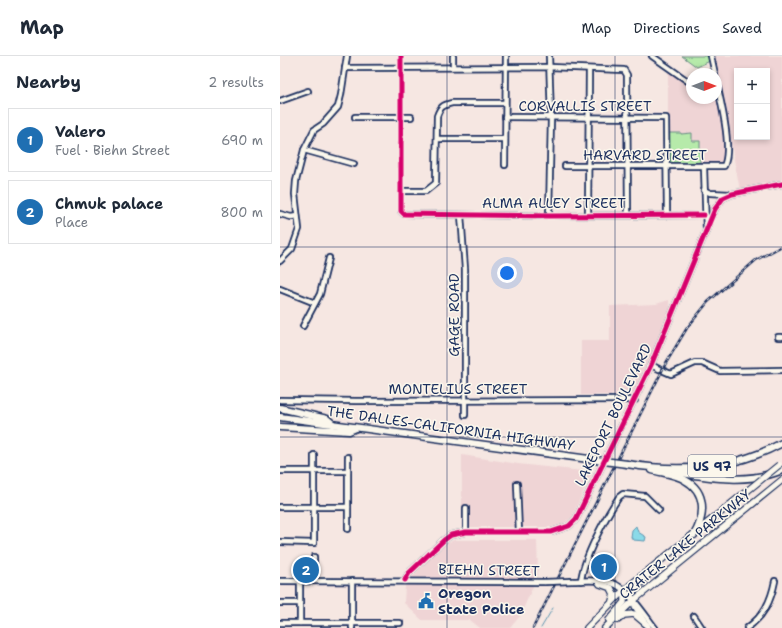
<!DOCTYPE html>
<html lang="en">
<head>
<meta charset="utf-8">
<style>
	:root { --surface:#fff; --page:#f6f6f7; --text:#1f2937; --muted:#747a83; --line:#e0e1e3; --accent:#1f6fb2 }
	body { margin:0; font-family:"Shantell Sans",sans-serif; background:var(--page); color:var(--text) }
	.controls { position:absolute; right:12px; top:12px; display:grid; overflow:hidden; border-radius:0px; box-shadow:0 2px 6px #0003 }
	.controls button { width:36px; height:36px; display:grid; place-items:center; padding:0; border:0; border-bottom:1px solid var(--line); background:var(--surface); color:var(--text); font:20px sans-serif }
	.compass { position:absolute; left:406px; top:12px; width:36px; height:36px; border-radius:50%; background:var(--surface); box-shadow:0 2px 6px #0003; rotate:90deg }
	.you { position:absolute; left:227px; top:217px; width:14px; height:14px; margin:-10px; border:3px solid #fff; border-radius:50%; background:#1a73e8; box-shadow:0 0 0 6px #1a73e833 }
	.badge { display:grid; place-items:center; width:26px; height:26px; border-radius:50%; background:var(--accent); color:#fff; font-size:13px; font-weight:700 }
	.pin { position:absolute; translate:-50% -50%; border:2px solid #fff; box-shadow:0 1px 4px #0006 }
	.list { margin:0; padding:0; list-style:none }
	h2 { display:flex; justify-content:space-between; align-items:center; height:52px; margin:0; padding:0 16px; font-size:17px }
	h2 small { font-size:13px; font-weight:400; color:var(--muted) }
	.list li { display:grid; grid-template-columns:26px 1fr auto; gap:12px; align-items:center; box-sizing:border-box; height:64px; margin:0 8px 8px; padding:0 8px; border:1px solid var(--line); border-radius:0px }
	.list b { display:block; font-size:15px; white-space:nowrap }
	.list p { margin:0; font-size:13px; white-space:nowrap; color:var(--muted) }
	.list em { font-size:13px; font-style:normal; color:var(--muted) }
	.map { position:relative; flex:none; width:502px; height:572px; overflow:hidden }
	header { display:flex; align-items:center; gap:24px; box-sizing:border-box; height:56px; padding:0 20px; background:var(--surface); border-bottom:1px solid var(--line) }
	header strong { font-size:19px }
	nav { display:flex; gap:22px; margin-inline-start:auto; font-size:14px }
	main { display:flex }
	aside { flex:1; background:var(--surface) }
	.map>svg:first-child { display:block }
	.built { fill:#efd4d5; fill-rule:evenodd }
	.green { fill:#b6eaaa; stroke:#688c84 }
	.water { fill:#8bdae8; stroke:#5e96b1 }
	.lines { fill:none; stroke-linecap:round; stroke-linejoin:round }
	.stream { stroke:#5e96b1; stroke-width:1 }
	.minor-casing { stroke:#1b2f5e; stroke-width:8 }
	.major-casing { stroke:#1b2f5e; stroke-width:8 }
	.highway-casing { stroke:#1b2f5e; stroke-width:9 }
	.minor { stroke:#fbf7ec; stroke-width:4.5 }
	.major { stroke:#fbf7ec; stroke-width:5.5 }
	.highway { stroke:#fbf7ec; stroke-width:6 }
	.rail-casing { stroke:#1b2f5e; stroke-width:2.5 }
	.rail { stroke:#fbf7ec; stroke-width:1; stroke-dasharray:3; stroke-linecap:butt }
	.minor-bridge-casing { stroke:#1b2f5e; stroke-width:8; stroke-linecap:butt }
	.major-bridge-casing { stroke:#1b2f5e; stroke-width:8; stroke-linecap:butt }
	.highway-bridge-casing { stroke:#1b2f5e; stroke-width:9; stroke-linecap:butt }
	.minor-bridge { stroke:#fbf7ec; stroke-width:4.5 }
	.major-bridge { stroke:#fbf7ec; stroke-width:5.5 }
	.highway-bridge { stroke:#fbf7ec; stroke-width:6 }
	.cycleway-casing { stroke:#fbf7ec; stroke-width:8 }
	.cycleway { stroke:#d6006c; stroke-width:5 }
	.grid { fill:none; stroke:#1b2f5e; stroke-width:1; stroke-opacity:0.55 }
	.labels { text-anchor:middle; stroke-width:3; stroke-linejoin:round; paint-order:stroke }
	.shield { fill:#fbf7ec; stroke:#5e6b89; stroke-width:1 }
	.shield-label { font-size:13px; font-weight:bold; fill:#1b2f5e }
	.street-label { font-size:14px; fill:#1b2f5e; stroke:#fbf7ec }
	.poi-label { font-size:14px; font-weight:bold; fill:#1b2f5e; stroke:#fbf7ec; text-anchor:start }
</style>
</head>
<body>
<header>
<strong>Map</strong>
<nav><a>Map</a><a>Directions</a><a>Saved</a></nav>
</header>
<main>
<aside>
<h2>Nearby<small>2 results</small></h2>
<ul class="list">
<li><span class="badge">1</span><div><b>Valero</b><p>Fuel · Biehn Street</p></div><em>690 m</em></li>
<li><span class="badge">2</span><div><b>Chmuk palace</b><p>Place</p></div><em>800 m</em></li>
</ul>
</aside>
<div class="map">
<svg width="502" height="572" viewBox="0 0 502 572">
	<rect width="100%" height="100%" fill="#f6e7e2"/>
	<filter id="ink" filterUnits="userSpaceOnUse"><feTurbulence type="fractalNoise" baseFrequency=".025" numOctaves="2"/><feDisplacementMap in="SourceGraphic" scale="8" xChannelSelector="R" yChannelSelector="G"/><feConvolveMatrix kernelMatrix="1 2 1 2 8 2 1 2 1" color-interpolation-filters="sRGB"/></filter>
	<g filter="url(#ink)">
		<g class="built">
			<path d="M434 0H502V126L460 134ZM457 15H487V81H457Z"/>
			<path d="M388 15 412 31V42L438 43 443 66 444 89 443 107 441 108 388 109Z"/>
			<path d="M389 244V249L391 250 368 308 353 339H301V285H330V250L376 248Z"/>
			<path d="M182 399 238 408 312 416 292 461 283 468 271 471H182Z"/>
			<path d="M174 484H257L258 519 240 560 230 572H200L190 564H142L124 547 125 530 149 502 165 488Z"/>
		</g>
		<g class="green">
			<path d="M402 0H431L432 4 417 11Z"/>
			<path d="M388 77H401V78L412 77V85H420V109H388Z"/>
		</g>
		<path class="water" d="M356 470 358 476 366 481 365 485 353 484 351 481 352 474Z"/>
		<g class="lines">
			<path class="stream" d="M261 572 273 552"/>
			<defs>
				<g id="minor">
					<path d="M121 0V155L124 158 269 160 424 159"/>
					<path d="M372 0 412 28"/>
					<path d="M431 0 435 18"/>
					<path d="M173 11V0"/>
					<path d="M65 12 270 11 344 14 347 19 348 158"/>
					<path d="M0 45 28 35"/>
					<path d="M75 61H131"/>
					<path d="M225 61 386 62 387 158"/>
					<path d="M157 83H225"/>
					<path d="M24 94 74 108"/>
					<path d="M225 109 226 0"/>
					<path d="M285 110H444C453 91 440 43 436 23"/>
					<path d="M424 111 426 175"/>
					<path d="M424 134 430 137 450 138"/>
					<path d="M121 135H146L156 127 157 60C160 51 163 49 172 47H225"/>
					<path d="M0 158 11 161 17 160"/>
					<path d="M181 159 185 213V359"/>
					<path d="M308 159 309 13"/>
					<path d="M269 160 271 62 269 0"/>
					<path d="M0 205 12 193 19 173 15 138 16 125 24 94 34 74 43 68 58 51 61 39 67 0"/>
					<path d="M0 233 35 247"/>
					<path d="M23 270 40 238 49 202"/>
					<path d="M498 281H502"/>
					<path d="M371 309 379 313"/>
					<path d="M384 315 391 318 415 307H422L440 315 502 314"/>
					<path d="M0 344 76 345 355 344"/>
					<path d="M0 415H68"/>
					<path d="M237 428 239 476"/>
					<path d="M0 451H68"/>
					<path d="M186 452V476"/>
					<path d="M68 473V401"/>
					<path d="M0 486 34 487V399"/>
					<path d="M34 501V525"/>
					<path d="M125 524 129 517 164 484 171 479 186 476H271L289 470 296 463 371 309 435 153 443 142 452 138 502 128"/>
					<path d="M0 525 265 526"/>
					<path d="M20 525V567"/>
					<path d="M72 525V572"/>
					<path d="M292 525C304 525 320 523 332 527 348 532 365 559 375 572"/>
					<path d="M301 525C303 503 326 460 339 441L343 438 365 440 379 454"/>
					<path d="M353 545 355 551 369 572"/>
					<path d="M0 547H20"/>
					<path d="M414 560 422 572"/>
					<path d="M0 567H120"/>
					<path d="M467 572C484 560 491 545 495 525"/>
				</g>
				<g id="major">
					<path d="M318 525 320 528 331 532 334 538 332 545"/>
					<path d="M353 545 351 540 352 537 368 519"/>
					<path d="M329 564 344 546V534"/>
					<path d="M338 564 344 559 354 558 367 569"/>
					<path d="M307 572 344 534 467 435"/>
					<path d="M325 572 353 545 502 424"/>
				</g>
				<g id="highway">
					<path d="M0 352 47 363 53 368"/>
					<path d="M0 361 316 404"/>
					<path d="M0 371 69 375 76 372"/>
					<path d="M347 408C401 417 454 413 502 387"/>
					<path d="M372 414C383 417 396 418 405 424 427 436 425 460 414 479"/>
					<path d="M394 416C430 421 467 429 502 414"/>
				</g>
			</defs>
			<use href="#minor" class="minor-casing"/>
			<use href="#major" class="major-casing"/>
			<use href="#highway" class="highway-casing"/>
			<use href="#minor" class="minor"/>
			<use href="#major" class="major"/>
			<use href="#highway" class="highway"/>
			<defs>
				<path id="rail" d="M253 572 386 307 407 272 428 246 476 204 502 190"/>
			</defs>
			<use href="#rail" class="rail-casing"/>
			<use href="#rail" class="rail"/>
			<defs>
				<path id="minor-bridge" d="M265 526 292 525"/>
				<path id="major-bridge" d="M467 435 499 409"/>
				<path id="highway-bridge" d="M316 404 347 408"/>
			</defs>
			<use href="#minor-bridge" class="minor-bridge-casing"/>
			<use href="#major-bridge" class="major-bridge-casing"/>
			<use href="#highway-bridge" class="highway-bridge-casing"/>
			<use href="#minor-bridge" class="minor-bridge"/>
			<use href="#major-bridge" class="major-bridge"/>
			<use href="#highway-bridge" class="highway-bridge"/>
			<defs>
				<g id="cycleway">
					<path d="M121 0V155L124 158 269 160 424 159"/>
					<path d="M125 524 129 517 164 484 171 479 186 476H271L289 470 296 463 371 309 435 153 443 142 452 138 502 128"/>
				</g>
			</defs>
			<use href="#cycleway" class="cycleway-casing"/>
			<use href="#cycleway" class="cycleway"/>
		</g>
	</g>
	<path class="grid" d="M167 0V572M335 0V572M0 191H502M0 381H502"/>
	<defs>
		<symbol id="civic-bare" viewBox="-9 -9 18 18"><path d="M-.6-6.5H3V-4.5H.6V-3L4-1V1h2V6H-6V1h2V-1L-.6-3ZM-1.2 2.5V6h2.4V2.5Z" fill="#1f6fb2" stroke="#fbf7ec" stroke-width="2.5" paint-order="stroke"/></symbol>
	</defs>
	<g fill-rule="evenodd">
		<use href="#civic-bare" x="135" y="534" width="22" height="22"/>
	</g>
	<g class="labels">
		<rect class="shield" x="408" y="399" width="48" height="22" rx="3"/>
		<g class="shield-label">
			<text x="432" y="415">US 97</text>
		</g>
		<g class="street-label">
			<text x="305" y="55">CORVALLIS STREET</text>
			<text x="365" y="104">HARVARD STREET</text>
			<text x="274" y="152">ALMA ALLEY STREET</text>
			<text transform="translate(174 259) rotate(-90)" y="5">GAGE ROAD</text>
			<text x="178" y="338">MONTELIUS STREET</text>
			<text transform="translate(333 359) rotate(-64)" y="5">LAKEPORT BOULEVARD</text>
			<text transform="translate(171 372) rotate(8)" y="5">THE DALLES-CALIFORNIA HIGHWAY</text>
			<text transform="translate(405 488) rotate(-39)" y="5">CRATER LAKE PARKWAY</text>
			<text transform="translate(209 514) rotate(1)" y="5">BIEHN STREET</text>
		</g>
		<g class="poi-label">
			<text x="158" y="542">Oregon<tspan x="158" dy="16">State Police</tspan></text>
		</g>
	</g>
</svg>
<div class="controls">
<button>+</button>
<button>−</button>
</div>
<svg class="compass" viewBox="-18 -18 36 36"><path d="M0-13l5 13h-10z" fill="#e53935"/><path d="M0 13l5-13h-10z" fill="#747a83"/></svg>
<div class="you"></div>
<div class="pin badge" style="left:324px;top:511px">1</div>
<div class="pin badge" style="left:26px;top:514px">2</div>
</div>
</main>
</body>
</html>
